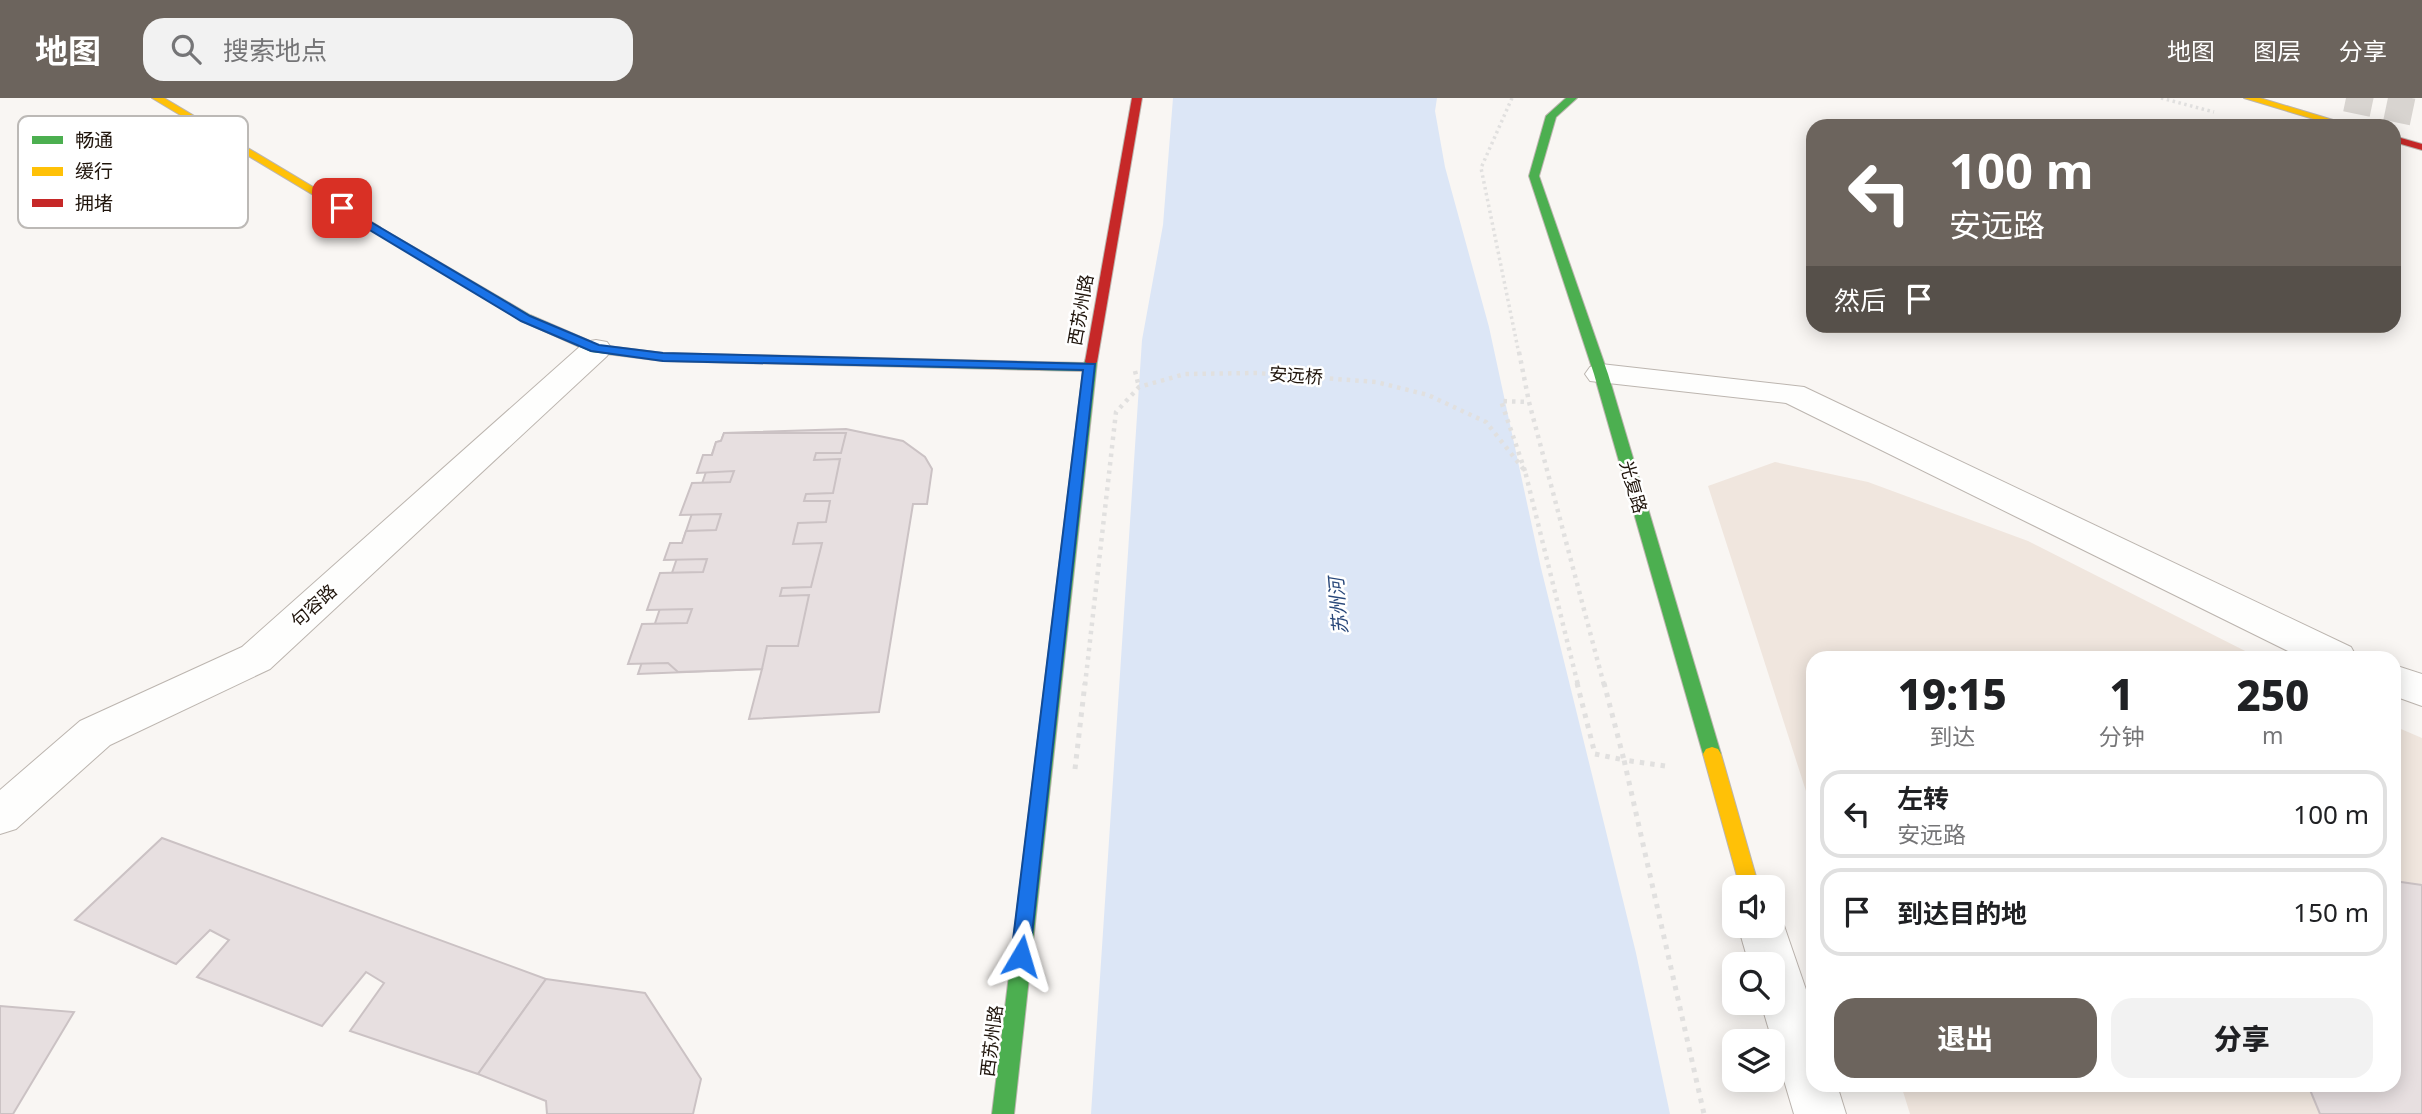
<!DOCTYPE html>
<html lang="zh">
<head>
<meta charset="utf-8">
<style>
	:root { --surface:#fff; --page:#f2f2f2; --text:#202124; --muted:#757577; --line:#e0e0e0; --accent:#6c645d }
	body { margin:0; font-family:"Noto Sans","Noto Sans SC",sans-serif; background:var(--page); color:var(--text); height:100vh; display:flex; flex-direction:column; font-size:26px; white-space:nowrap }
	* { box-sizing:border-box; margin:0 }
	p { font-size:23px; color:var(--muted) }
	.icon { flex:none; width:38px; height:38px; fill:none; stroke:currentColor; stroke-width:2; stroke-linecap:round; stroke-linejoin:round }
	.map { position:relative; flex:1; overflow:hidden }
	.panel { position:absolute; left:1806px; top:553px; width:595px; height:441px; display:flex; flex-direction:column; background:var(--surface); border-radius:21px; box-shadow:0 4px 18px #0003 }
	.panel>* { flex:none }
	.guide { position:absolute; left:1806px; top:21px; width:595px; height:214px; border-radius:21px; box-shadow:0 4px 18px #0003; background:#6c645d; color:#fff; overflow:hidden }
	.buttons { position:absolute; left:1722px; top:777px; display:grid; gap:14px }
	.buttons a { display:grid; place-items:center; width:63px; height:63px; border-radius:14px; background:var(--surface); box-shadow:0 4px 18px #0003; font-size:35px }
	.pin { position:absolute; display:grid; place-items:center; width:60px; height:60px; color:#fff; margin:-30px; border-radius:14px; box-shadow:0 4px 10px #0006 }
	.me { position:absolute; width:77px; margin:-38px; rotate:7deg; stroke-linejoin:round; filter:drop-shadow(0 0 5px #0008) }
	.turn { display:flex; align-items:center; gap:24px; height:147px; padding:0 28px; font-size:32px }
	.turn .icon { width:91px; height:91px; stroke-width:2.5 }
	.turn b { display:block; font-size:49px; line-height:60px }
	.then { display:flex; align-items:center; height:66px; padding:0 28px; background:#0003; gap:14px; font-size:26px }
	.eta { display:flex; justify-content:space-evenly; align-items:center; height:119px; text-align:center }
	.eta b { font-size:42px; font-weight:800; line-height:49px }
	.primary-button { display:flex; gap:14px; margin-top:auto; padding:14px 28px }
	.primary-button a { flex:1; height:80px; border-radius:21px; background:var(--accent); color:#fff; font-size:28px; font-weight:800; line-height:80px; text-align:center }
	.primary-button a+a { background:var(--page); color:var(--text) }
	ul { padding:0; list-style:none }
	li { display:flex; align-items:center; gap:21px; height:88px; margin:0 14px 10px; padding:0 14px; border:4px solid var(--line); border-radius:21px }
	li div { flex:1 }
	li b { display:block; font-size:26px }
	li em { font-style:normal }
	header { display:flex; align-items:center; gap:42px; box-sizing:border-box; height:98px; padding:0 35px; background:var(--accent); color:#fff }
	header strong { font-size:33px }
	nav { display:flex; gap:38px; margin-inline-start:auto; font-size:24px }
	.search { width:490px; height:63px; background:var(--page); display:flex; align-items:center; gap:18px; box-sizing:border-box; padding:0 24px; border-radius:21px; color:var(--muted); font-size:26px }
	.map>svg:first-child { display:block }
</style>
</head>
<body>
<header>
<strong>地图</strong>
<div class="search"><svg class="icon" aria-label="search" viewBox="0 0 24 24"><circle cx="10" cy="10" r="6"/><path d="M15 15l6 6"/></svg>搜索地点</div>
<nav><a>地图</a><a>图层</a><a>分享</a></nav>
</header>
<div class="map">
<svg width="2422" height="1016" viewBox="0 0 2422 1016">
	<rect width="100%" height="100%" fill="#f9f6f3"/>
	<g fill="#f0e6de">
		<path d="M1775,364L1868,384L2028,443L2259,560H1813V715L1708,388Z"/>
		<path d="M2394,628L2422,640V1016H1910L1901,987H2394Z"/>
	</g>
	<path fill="#dce6f6" d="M1173,0H1437L1435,13L1445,69L1489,229L1541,470L1636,855L1670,1016H1091L1142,242L1163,127Z"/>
	<g fill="#e7dfe0" stroke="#cbc2c4" stroke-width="2">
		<path d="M846,331L903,343L925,359L932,371L927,406H913L879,614L749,621L762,571L638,576L716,344L721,343L724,335Z"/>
		<path d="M724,335H846L841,355H816L814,362L840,361L833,395L806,396L804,403H830L826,424L798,425L793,446L822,445L811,489L782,490L780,498L809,497L798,548H767L762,571L678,574L668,565L628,566L642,526L687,525L692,511L647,512L660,475L703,474L707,461L664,462L670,445H682L686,433L716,432L721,416L680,417L692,385L730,384L734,373L697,375L703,357H712L716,344L721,343Z"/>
		<path d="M162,740L546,881L478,976L350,933L384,885L366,874L322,928L197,879L229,842L210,832L176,866L75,822Z"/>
		<path d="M2394,783L2422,787V1016H2320L2308,987H2394Z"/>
		<path d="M546,881L645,895L701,981L693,1016H547L546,1003L478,976Z"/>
		<path d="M0,908L74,914L13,1016H0Z"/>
	</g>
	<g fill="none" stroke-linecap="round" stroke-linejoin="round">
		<path stroke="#d8d4d0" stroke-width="27" stroke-dasharray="27 14" stroke-linecap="butt" d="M2346,0L2422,16"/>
		<defs>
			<g id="street">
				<path d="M596,242L607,244L612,251L607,258L270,571L110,647L16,731L0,736V692L80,623L242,549L585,244Z"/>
				<path d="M1601,266L1804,289L2351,549L2357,560H2302L1786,305L1590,283L1585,276L1590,269Z"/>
				<path d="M2394,567L2422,576V608L2394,598Z"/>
				<path d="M1773,811L1779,813L1813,912V987H1837L1846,1016H1794L1761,905H1773V866H1749L1738,828H1773Z"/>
			</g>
			<g id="fast">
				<path d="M1566,0H1577L1556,19L1539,78L1608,276L1721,656L1718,661L1712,663L1706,661L1703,656L1594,276L1529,78L1546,18Z"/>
				<path d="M374,126L530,217L599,247L663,255L1084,265L1086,261H1096L1097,264L1014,1016H992L1083,273L663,263L591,254L522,223L370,131L368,129Z"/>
			</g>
			<g id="slow">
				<path d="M152,0H164L380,129L370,131Z"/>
				<path d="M2244,0H2260L2353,28H2337Z"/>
				<path d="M1712,649L1718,651L1721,656L1759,789H1740L1703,656L1706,651Z"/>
			</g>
			<g id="jam">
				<path d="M1132,0H1142L1097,264L1091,268L1085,264Z"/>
				<path d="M2394,38L2422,46V52L2394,44Z"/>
			</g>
		</defs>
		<use href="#street" stroke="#bcb5af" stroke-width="2"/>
		<use href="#fast" stroke="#bcb5af" stroke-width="2"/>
		<use href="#slow" stroke="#bcb5af" stroke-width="2"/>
		<use href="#jam" stroke="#bcb5af" stroke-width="2"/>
		<g stroke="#e1e0df" stroke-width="3.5" stroke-dasharray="2.5 3.5" stroke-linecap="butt">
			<path d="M1512,0L1481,70L1519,256"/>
			<path d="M2161,0L2214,14"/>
		</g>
		<g stroke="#e1e0df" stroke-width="4.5" stroke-dasharray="3.5 5" stroke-linecap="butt">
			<path d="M1519,254L1529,304L1604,587"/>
			<path d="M1135,273L1139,289"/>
			<path d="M1525,373L1501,303L1529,304"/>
		</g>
		<g stroke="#e1e0df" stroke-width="5" stroke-dasharray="4.5 6" stroke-linecap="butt">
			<path d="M1595,656L1624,662L1604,585"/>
			<path d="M1665,668L1624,662L1704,1016"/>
		</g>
		<use href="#street" fill="#fefefd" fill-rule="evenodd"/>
		<use href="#fast" fill="#4caf50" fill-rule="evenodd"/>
		<use href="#slow" fill="#ffc107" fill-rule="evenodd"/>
		<use href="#jam" fill="#c62828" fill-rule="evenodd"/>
		<path stroke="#e1e0df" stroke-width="4.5" stroke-dasharray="3.5 5" stroke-linecap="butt" d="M1085,587L1116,314L1139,289L1185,276L1257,275L1376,284L1428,297L1486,324L1525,373L1578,587"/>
		<g stroke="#e1e0df" stroke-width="5" stroke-dasharray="4.5 6" stroke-linecap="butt">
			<path d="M1577,585L1595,656"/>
			<path d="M1075,671L1085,585"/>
		</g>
	</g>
	<path fill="#1a73e8" stroke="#114b97" stroke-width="2" d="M342,107L530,218L599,247L663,255L1095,266L1029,864L1021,867L1014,864L1011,858L1083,272L663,263L591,253L521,223L338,113V108Z"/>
	<g text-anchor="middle" stroke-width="5" stroke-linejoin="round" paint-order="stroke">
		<g font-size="18" fill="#20150c" stroke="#fff">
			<text transform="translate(1081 212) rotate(-80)" y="6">西苏州路</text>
			<text transform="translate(1296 278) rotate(4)" y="6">安远桥</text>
			<text transform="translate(1633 389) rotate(74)" y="6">光复路</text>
			<text transform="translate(314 508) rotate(-42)" y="6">句容路</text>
			<text transform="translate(992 943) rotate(-83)" y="6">西苏州路</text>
		</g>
		<g font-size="19" font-style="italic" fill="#284779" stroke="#fff">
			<text transform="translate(1338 508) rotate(-95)" y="7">苏州河</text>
		</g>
	</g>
	<rect x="18" y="18" width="230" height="112" rx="10" fill="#fff" stroke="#bcb9b6" stroke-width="2"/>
	<rect x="32" y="38" width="31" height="8" fill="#4caf50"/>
	<rect x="32" y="69" width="31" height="9" fill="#ffc107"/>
	<rect x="32" y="101" width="31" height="8" fill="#c62828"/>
	<g font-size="19" fill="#20150c">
		<text x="75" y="49">畅通</text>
		<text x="75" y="80">缓行</text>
		<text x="75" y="112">拥堵</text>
	</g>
</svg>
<div class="buttons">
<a><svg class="icon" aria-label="sound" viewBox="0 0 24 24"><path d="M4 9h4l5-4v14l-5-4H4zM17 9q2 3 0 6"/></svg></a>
<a><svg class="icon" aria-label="search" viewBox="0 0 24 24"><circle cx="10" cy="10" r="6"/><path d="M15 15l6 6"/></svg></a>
<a><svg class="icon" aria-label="layers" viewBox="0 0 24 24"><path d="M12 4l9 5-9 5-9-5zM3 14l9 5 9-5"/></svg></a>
</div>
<div class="pin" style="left:342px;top:110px;background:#d93025"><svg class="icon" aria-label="arrive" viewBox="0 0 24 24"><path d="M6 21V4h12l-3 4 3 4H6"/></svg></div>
<svg class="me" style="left:1021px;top:858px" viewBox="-20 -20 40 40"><path d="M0-17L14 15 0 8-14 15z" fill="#1a73e8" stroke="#fff" stroke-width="4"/></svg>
<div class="guide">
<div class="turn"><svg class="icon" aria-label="left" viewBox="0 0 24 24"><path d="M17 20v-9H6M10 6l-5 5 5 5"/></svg><div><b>100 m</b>安远路</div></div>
<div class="then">然后<svg class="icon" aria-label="arrive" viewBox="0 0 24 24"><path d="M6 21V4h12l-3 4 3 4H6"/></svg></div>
</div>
<section class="panel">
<div class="eta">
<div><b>19:15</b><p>到达</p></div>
<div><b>1</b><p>分钟</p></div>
<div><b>250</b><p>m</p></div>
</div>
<ul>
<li><svg class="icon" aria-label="left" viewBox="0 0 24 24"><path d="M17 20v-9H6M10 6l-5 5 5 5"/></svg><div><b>左转</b><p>安远路</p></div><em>100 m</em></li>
<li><svg class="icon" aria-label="arrive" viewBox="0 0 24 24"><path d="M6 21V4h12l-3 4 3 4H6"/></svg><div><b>到达目的地</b></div><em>150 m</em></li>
</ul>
<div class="primary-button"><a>退出</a><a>分享</a></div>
</section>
</div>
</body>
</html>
